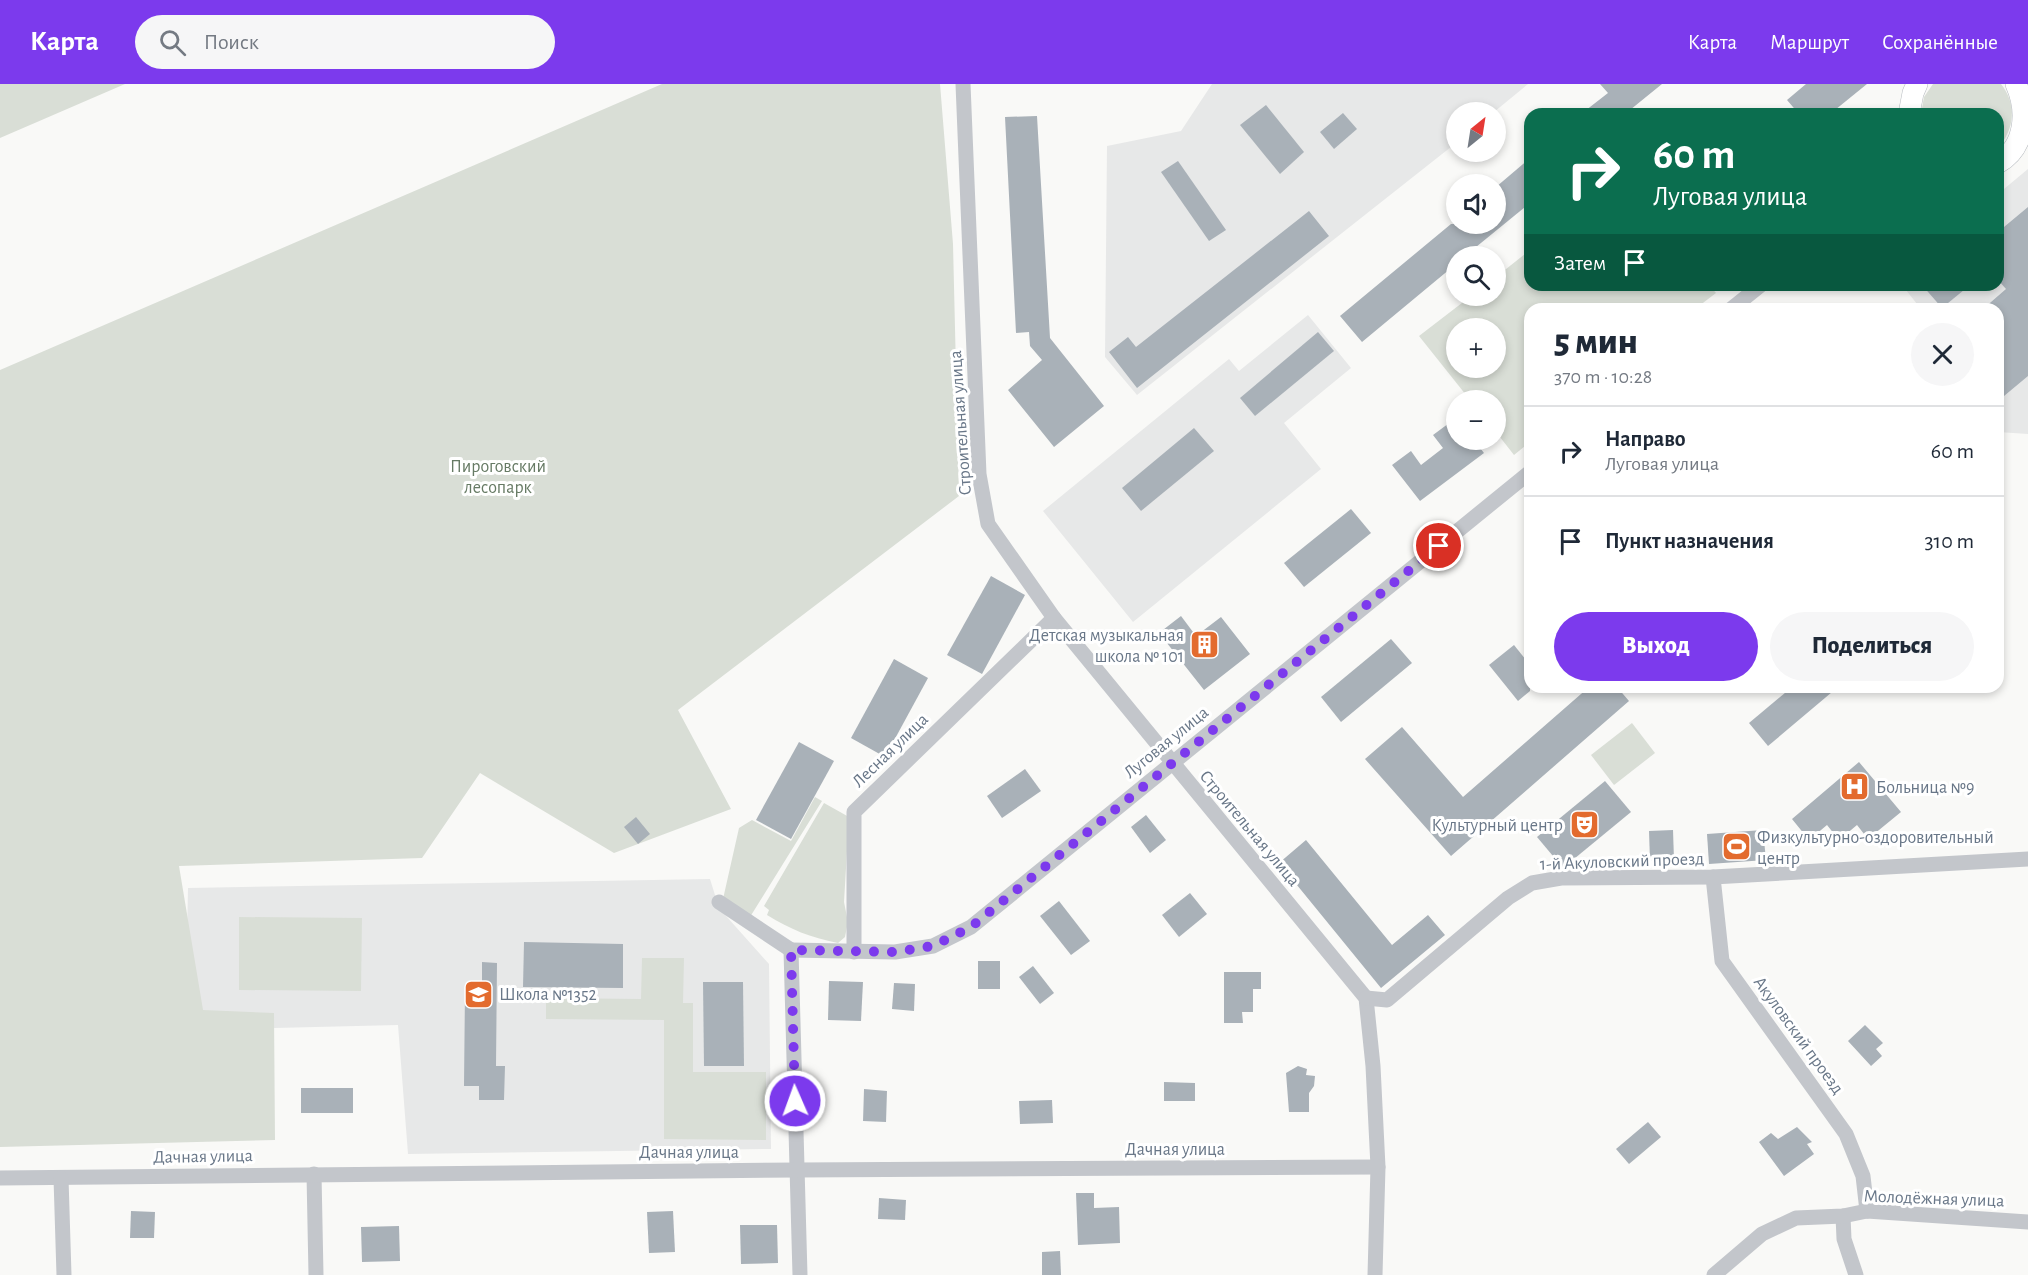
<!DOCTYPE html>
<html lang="ru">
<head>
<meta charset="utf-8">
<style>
	:root { --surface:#fff; --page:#f6f6f7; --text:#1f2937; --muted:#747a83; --line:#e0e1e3; --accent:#7c3aed }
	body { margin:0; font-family:"Alegreya Sans",sans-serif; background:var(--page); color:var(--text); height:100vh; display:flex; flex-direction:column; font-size:22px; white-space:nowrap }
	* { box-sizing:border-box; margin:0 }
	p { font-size:20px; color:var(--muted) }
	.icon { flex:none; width:33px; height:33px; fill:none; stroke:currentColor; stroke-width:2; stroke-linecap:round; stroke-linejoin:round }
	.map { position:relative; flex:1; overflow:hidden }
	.side { position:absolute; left:1524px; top:219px; width:480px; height:390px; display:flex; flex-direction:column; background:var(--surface); border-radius:18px; box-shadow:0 3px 9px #0003 }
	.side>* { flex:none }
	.guide { position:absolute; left:1524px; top:24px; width:480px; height:183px; border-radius:18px; box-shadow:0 3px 9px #0003; background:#0b6e4f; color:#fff; overflow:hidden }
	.needle { width:39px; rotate:30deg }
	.buttons { position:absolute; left:1446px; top:18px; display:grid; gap:12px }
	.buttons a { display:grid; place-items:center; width:60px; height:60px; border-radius:50%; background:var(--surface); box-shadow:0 3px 9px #0003; font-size:30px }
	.pin { position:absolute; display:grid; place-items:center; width:51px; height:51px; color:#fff; margin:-26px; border:3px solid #fff; border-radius:50%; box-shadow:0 2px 6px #0007 }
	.me { position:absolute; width:66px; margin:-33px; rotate:358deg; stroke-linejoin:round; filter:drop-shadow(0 0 4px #0008) }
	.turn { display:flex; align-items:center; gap:21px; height:126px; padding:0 30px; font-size:27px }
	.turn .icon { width:78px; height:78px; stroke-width:2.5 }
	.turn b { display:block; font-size:42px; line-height:51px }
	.then { display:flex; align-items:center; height:57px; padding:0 30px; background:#0003; gap:12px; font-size:22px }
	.round { display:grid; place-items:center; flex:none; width:63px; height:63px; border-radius:32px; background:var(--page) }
	.overview { display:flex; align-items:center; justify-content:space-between; height:102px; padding:0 30px }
	h1 { font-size:36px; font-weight:800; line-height:45px }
	.button { display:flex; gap:12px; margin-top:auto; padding:12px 30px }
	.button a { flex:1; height:69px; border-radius:36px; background:var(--accent); color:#fff; font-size:24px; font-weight:800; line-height:69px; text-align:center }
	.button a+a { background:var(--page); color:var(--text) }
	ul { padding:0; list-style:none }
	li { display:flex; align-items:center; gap:18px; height:90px; padding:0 30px; border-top:2px solid var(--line) }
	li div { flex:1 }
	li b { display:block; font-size:22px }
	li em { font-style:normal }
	header { display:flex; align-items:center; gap:36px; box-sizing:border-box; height:84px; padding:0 30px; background:var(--accent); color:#fff }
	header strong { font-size:28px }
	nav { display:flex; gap:33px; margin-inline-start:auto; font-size:21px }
	.search { width:420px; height:54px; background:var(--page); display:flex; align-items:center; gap:15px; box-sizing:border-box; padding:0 21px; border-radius:33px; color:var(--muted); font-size:22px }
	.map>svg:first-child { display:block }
</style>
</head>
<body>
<header>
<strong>Карта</strong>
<div class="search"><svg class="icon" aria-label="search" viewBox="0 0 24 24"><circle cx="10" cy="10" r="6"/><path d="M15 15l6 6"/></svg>Поиск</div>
<nav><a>Карта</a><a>Маршрут</a><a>Сохранённые</a></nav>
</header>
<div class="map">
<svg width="2028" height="1191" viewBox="0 0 2028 1191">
	<rect width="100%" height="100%" fill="#f9f9f7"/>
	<g fill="#e7e8e8">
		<path d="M1212,0H1528L1494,28H1456V59L1137,311L1105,273L1107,62L1181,47Z"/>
		<path d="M2028,85V350L1998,348V225H1921L1902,201H1998V110Z"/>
		<path d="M1308,231L1351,284L1284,339L1321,385L1133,538L1043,427L1229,275L1239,287Z"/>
		<path d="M710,795L719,824L769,880L771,1065L408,1070L398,941L185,946L188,804Z"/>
	</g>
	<g fill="#d9ded6" fill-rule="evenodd">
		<path d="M0,0H125L0,54Z"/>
		<path d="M662,0H940L953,160L959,412L678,626L731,725L614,769L480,689L422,774L179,782L203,926L274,929L275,1056L0,1063V286Z"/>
		<path d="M1933,0H2001C2017,20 2015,45 1998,64V30H1921L1924,13Z"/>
		<path d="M1530,166V201H1709L1716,209L1695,225H1530V358L1514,371L1496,348V316H1470L1419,252L1471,212H1496V193ZM1496,244V284H1456V244Z"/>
		<path d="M1632,639L1655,669L1614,701L1591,671Z"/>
		<path d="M815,713L822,717L750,833L723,815L739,744L752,736L791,757Z"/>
		<path d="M824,719L849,733L844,818L848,838L845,853L838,859C810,853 791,846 767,831L769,826L764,822Z"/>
		<path d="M239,833L362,834L361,907L239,906Z"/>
		<path d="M642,874H684L683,919H693V988H766V1056L664,1055V936L546,935V914L641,915Z"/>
	</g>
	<g fill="#a9b1b8">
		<path d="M1600,0H1662L1625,30H1581L1608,9Z"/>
		<path d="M1806,0H1867L1830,30H1799L1787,16Z"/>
		<path d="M1266,21L1304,68L1280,90L1240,41Z"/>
		<path d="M1343,29L1357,45L1334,65L1320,48Z"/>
		<path d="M1037,32L1050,254L1104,322L1054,363L1008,306L1042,276L1030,262L1029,248L1016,249L1005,33Z"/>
		<path d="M1530,74V119L1465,172H1456V180L1362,258L1340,232L1451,140H1496V103Z"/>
		<path d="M1178,77L1226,146L1209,157L1161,88Z"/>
		<path d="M2028,123V292L1998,317V225H1983L2006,205L1998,196V148Z"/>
		<path d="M1309,127L1329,152L1137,304L1109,268L1128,253L1136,263Z"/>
		<path d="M1922,201H1970L1942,224Z"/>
		<path d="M1318,248L1334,267L1255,332L1240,314Z"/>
		<path d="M1456,334V356H1474L1484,369L1420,417L1392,381L1411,367L1421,381L1443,364L1433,351Z"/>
		<path d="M1194,344L1214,367L1141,427L1122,404Z"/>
		<path d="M1351,425L1371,449L1304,503L1284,479Z"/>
		<path d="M991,492L1025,511L982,590L947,571Z"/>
		<path d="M1181,532L1196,552L1221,533L1250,570L1204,606L1159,549Z"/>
		<path d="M1391,555L1412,579L1341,638L1321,613Z"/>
		<path d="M1514,561L1530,581V607L1518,617L1489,581Z"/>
		<path d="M894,575L928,594L885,673L851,654Z"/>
		<path d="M1589,603H1617L1629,617L1451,772L1365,675L1402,643L1463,713Z"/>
		<path d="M1792,603H1838L1768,662L1749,639Z"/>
		<path d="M799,658L834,677L791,755L756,736Z"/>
		<path d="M1859,678L1901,728L1868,755L1857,741L1839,756L1827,741L1809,756L1792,735Z"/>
		<path d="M1025,685L1041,707L1002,734L987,712Z"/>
		<path d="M1605,697L1631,728L1563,784L1537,753Z"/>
		<path d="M1146,731L1166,756L1150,769L1131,743Z"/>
		<path d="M636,733L650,750L638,760L624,743Z"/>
		<path d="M1673,746L1674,776L1650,777L1649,747Z"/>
		<path d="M1763,746L1766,776L1709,780L1707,750Z"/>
		<path d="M1306,756L1392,861L1428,831L1445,851L1381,904L1279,779Z"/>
		<path d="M1190,809L1207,830L1179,853L1162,831Z"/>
		<path d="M1059,817L1090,857L1071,871L1040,832Z"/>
		<path d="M524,858L623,860V904L523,903Z"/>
		<rect x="978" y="877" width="22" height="28"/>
		<path d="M482,878L497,879L496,982H505L504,1016H479V1002H464L465,906H482Z"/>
		<path d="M1033,882L1054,909L1040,920L1019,893Z"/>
		<path d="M1224,888H1261V905H1253V928H1242L1243,939H1224Z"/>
		<path d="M829,897L863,898L861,937L828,936Z"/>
		<path d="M703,898H743L744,982H704Z"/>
		<path d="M894,899L915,900L914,927L892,925Z"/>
		<path d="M1865,941L1883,959L1876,965L1882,972L1871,982L1848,957Z"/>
		<path d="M1298,982L1307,985L1306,991L1315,992L1314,1002L1309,1009V1028H1289L1286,989Z"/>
		<path d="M1164,998L1195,999V1017H1164Z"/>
		<rect x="301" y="1004" width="52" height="25"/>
		<path d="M864,1005L887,1007L886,1038L863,1037Z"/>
		<path d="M1052,1016L1053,1039L1020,1040L1019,1017Z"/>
		<path d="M1648,1038L1661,1053L1629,1080L1616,1065Z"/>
		<path d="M1797,1043L1812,1058L1807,1060L1814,1070L1784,1092L1759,1058L1771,1049L1778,1055Z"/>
		<path d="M1076,1109H1094V1124L1119,1123L1120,1159L1078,1161Z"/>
		<path d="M879,1114L906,1116L905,1136L878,1135Z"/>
		<path d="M131,1127L155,1128L154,1154H130Z"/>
		<path d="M673,1127L675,1168L649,1169L647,1128Z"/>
		<path d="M740,1141H777L778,1179L741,1180Z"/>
		<path d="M399,1142L400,1177L362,1178L361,1143Z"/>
		<path d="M1060,1167L1061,1191H1042V1168Z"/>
	</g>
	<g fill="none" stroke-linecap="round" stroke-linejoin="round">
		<defs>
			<g id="secondary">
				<path d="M1909,30L1913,9L1917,0"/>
				<path d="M1998,79C2026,63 2028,27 2016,0"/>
			</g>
		</defs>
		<use href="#secondary" stroke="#b5babf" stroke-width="22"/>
		<g stroke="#c3c6cb" stroke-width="15">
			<path d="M963,0L979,390L988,440L1054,534L1366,914L1373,982L1378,1083L1375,1191"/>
			<path d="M1731,225L1761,201"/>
			<path d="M1713,793L1722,877L1846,1050L1863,1092L1867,1127"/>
			<path d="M719,818L791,866"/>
			<path d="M791,866L895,868L933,862L971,843L1530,388"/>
			<path d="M791,866L800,1191"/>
			<path d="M854,868V728L1054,534"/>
			<path d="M1366,914L1387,916L1508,814L1532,799L1561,794L1713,793L2028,775"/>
			<path d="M314,1090L316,1191"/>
			<path d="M0,1094L798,1086L1378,1083"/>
			<path d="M61,1094L64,1191"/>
			<path d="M1843,1132L1844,1155L1856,1191"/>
			<path d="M1714,1191L1762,1150L1796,1134L1843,1132L1867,1127L2028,1138"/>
		</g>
		<use href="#secondary" stroke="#fff" stroke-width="21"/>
	</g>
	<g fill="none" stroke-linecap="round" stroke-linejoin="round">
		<path stroke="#7c3aed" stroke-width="10" stroke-dasharray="0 18" d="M795,1017L791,866L895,868L933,862L971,843L1439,462"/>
	</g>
	<defs>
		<symbol id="building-square" viewBox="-11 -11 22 22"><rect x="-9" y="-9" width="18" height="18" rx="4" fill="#e36b2e" stroke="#fff"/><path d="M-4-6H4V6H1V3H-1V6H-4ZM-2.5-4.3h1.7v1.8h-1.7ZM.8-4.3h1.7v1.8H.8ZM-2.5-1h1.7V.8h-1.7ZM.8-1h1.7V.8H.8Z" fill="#fff"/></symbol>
		<symbol id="hospital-square" viewBox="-11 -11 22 22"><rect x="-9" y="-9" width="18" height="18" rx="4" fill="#e36b2e" stroke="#fff"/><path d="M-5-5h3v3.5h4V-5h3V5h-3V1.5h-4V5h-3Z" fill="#fff"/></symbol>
		<symbol id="theatre-square" viewBox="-11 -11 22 22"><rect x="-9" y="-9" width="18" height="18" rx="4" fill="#e36b2e" stroke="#fff"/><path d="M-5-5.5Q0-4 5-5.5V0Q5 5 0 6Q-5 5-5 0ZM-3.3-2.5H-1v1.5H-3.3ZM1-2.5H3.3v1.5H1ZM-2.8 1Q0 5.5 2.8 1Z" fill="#fff"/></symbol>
		<symbol id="stadium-square" viewBox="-11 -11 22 22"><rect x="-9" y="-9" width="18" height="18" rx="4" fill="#e36b2e" stroke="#fff"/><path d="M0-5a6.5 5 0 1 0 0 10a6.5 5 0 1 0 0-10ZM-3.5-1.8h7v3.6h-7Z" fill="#fff"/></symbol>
		<symbol id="school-square" viewBox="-11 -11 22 22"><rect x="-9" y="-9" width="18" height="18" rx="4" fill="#e36b2e" stroke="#fff"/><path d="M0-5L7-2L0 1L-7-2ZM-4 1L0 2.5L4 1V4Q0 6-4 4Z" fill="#fff"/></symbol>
	</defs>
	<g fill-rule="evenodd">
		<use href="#building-square" x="1188" y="544" width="33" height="33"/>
		<use href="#hospital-square" x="1838" y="686" width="33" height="33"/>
		<use href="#theatre-square" x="1568" y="724" width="33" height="33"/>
		<use href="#stadium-square" x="1720" y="746" width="33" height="33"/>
		<use href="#school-square" x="462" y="894" width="33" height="33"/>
	</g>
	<g text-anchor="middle" stroke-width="6" stroke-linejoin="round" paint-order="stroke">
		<g font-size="18" fill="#697788" stroke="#fff">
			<text transform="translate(960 339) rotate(-94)" y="6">Строительная улица</text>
			<text transform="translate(1166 658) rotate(-39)" y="6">Луговая улица</text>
			<text transform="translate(890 666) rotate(-44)" y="6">Лесная улица</text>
			<text transform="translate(1250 744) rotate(50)" y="6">Строительная улица</text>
			<text transform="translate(1622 777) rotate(-2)" y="6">1-й Акуловский проезд</text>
			<text transform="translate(1799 951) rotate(54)" y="6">Акуловский проезд</text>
			<text x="1175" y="1071">Дачная улица</text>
			<text x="689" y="1074">Дачная улица</text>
			<text transform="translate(203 1072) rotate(-1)" y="6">Дачная улица</text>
			<text transform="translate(1934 1114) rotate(2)" y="6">Молодёжная улица</text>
		</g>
		<g font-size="18" fill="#667a64" stroke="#fff">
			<text x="498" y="388">Пироговский<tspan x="498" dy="21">лесопарк</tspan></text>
		</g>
		<g font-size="18" fill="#697788" stroke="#fff" text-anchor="start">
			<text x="1184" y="557" text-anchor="end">Детская музыкальная<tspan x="1184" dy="21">школа № 101</tspan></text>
			<text x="1876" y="709">Больница №9</text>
			<text x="1563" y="747" text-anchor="end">Культурный центр</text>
			<text x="1757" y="759">Физкультурно-оздоровительный<tspan x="1757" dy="21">центр</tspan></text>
			<text x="499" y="916">Школа №1352</text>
		</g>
	</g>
</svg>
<div class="buttons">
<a><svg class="needle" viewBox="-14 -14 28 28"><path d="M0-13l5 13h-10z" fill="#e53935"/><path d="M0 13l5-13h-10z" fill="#747a83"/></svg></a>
<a><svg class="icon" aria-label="sound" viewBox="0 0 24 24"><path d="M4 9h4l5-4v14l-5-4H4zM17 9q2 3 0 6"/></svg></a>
<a><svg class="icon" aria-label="search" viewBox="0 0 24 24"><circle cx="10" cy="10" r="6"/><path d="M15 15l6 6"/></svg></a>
<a>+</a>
<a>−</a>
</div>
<div class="pin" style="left:1439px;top:462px;background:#d93025"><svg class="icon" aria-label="arrive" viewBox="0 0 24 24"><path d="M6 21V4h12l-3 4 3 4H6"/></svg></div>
<svg class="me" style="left:795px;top:1017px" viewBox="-20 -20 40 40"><circle r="17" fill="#7c3aed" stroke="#fff" stroke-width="3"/><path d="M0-11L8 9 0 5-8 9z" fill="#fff"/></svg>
<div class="guide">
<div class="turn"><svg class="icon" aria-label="right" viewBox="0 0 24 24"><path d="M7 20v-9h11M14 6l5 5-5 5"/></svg><div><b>60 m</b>Луговая улица</div></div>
<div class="then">Затем<svg class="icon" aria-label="arrive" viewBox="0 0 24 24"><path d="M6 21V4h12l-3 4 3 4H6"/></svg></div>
</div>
<section class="side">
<div class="overview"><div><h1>5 мин</h1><p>370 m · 10:28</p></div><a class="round"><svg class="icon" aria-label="close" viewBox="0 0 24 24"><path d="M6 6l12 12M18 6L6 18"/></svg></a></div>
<ul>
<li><svg class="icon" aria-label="right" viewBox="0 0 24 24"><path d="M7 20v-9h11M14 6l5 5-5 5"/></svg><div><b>Направо</b><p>Луговая улица</p></div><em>60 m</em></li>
<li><svg class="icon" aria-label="arrive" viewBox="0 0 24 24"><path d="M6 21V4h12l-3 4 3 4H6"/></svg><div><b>Пункт назначения</b></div><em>310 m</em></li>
</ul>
<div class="button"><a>Выход</a><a>Поделиться</a></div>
</section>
</div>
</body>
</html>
